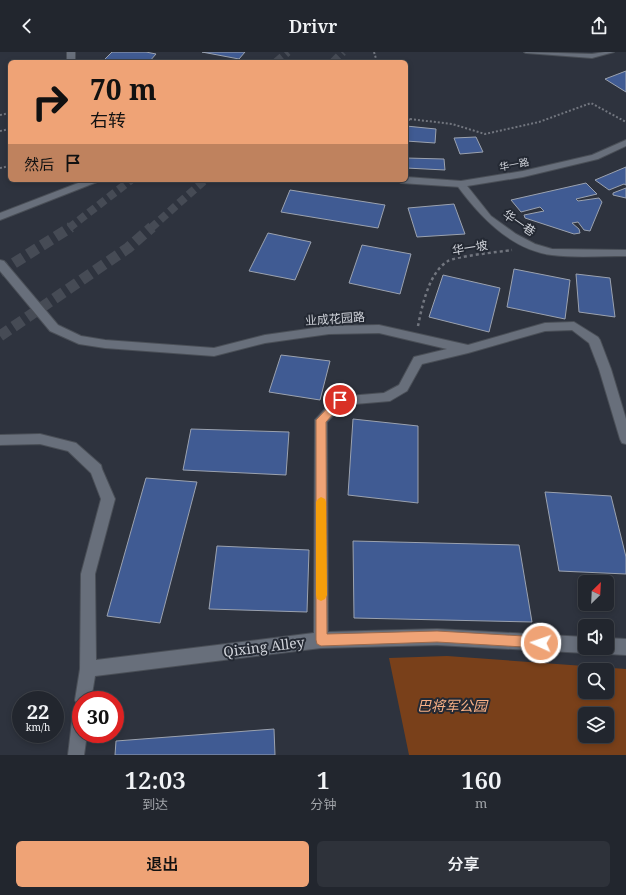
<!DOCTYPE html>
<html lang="zh">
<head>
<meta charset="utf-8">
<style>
	:root { --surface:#22262e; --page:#2e323a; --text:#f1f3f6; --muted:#a2a5aa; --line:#3f434a; --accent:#efa376 }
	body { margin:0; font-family:"Noto Serif","Noto Sans SC",serif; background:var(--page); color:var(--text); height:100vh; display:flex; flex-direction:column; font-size:15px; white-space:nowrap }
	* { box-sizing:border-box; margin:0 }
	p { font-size:13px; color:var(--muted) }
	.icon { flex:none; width:22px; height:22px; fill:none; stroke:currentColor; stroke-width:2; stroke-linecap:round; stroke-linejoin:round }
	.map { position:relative; height:703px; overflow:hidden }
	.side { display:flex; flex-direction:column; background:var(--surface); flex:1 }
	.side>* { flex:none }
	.banner { position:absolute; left:8px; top:8px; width:400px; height:122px; border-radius:6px; box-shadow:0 2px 6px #0003,0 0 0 1px var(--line); background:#efa376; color:#111; overflow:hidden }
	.needle { width:26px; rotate:24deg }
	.fabs { position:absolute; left:578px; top:523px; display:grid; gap:8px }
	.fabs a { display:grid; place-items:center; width:36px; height:36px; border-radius:6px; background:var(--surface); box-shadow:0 2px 6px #0003,0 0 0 1px var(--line); font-size:20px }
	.speed { position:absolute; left:12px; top:639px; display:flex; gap:8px; font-size:20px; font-weight:700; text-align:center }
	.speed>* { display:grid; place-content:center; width:52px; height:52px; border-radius:50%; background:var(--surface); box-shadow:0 2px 6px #0003,0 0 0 1px var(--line); line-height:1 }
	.speed small { font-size:10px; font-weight:400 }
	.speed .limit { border:6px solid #d22; background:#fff; color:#111 }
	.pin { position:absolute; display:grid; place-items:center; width:34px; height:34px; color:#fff; margin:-17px; border:2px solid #fff; border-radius:50%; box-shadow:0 1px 4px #0007 }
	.me { position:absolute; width:44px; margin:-22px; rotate:273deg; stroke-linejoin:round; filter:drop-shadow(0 0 3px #0008) }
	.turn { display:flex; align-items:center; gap:14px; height:84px; padding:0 16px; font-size:18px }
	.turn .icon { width:52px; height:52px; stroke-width:2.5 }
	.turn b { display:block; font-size:28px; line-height:34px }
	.then { display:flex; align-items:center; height:38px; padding:0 16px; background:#0003; gap:8px; font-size:15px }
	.eta { display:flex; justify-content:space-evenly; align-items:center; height:68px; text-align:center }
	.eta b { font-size:24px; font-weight:600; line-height:28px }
	.primary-button { display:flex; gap:8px; margin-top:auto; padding:8px 16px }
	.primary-button a { flex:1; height:46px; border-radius:6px; background:var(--accent); color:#111; font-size:16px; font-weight:600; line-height:46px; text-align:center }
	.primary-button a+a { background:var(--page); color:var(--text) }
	header { display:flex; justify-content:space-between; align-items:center; height:52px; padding:0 16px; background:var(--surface); font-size:18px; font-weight:600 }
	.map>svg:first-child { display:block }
</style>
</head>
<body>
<header><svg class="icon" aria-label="back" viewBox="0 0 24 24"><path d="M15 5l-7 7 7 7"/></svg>Drivr<svg class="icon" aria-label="share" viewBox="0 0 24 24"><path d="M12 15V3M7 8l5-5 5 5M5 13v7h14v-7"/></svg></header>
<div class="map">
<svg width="626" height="703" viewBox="0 0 626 703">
	<rect width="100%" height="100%" fill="#2e333e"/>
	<path fill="#79401a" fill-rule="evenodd" d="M447,604L626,617V703H409L389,606ZM585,618H607V640H585ZM585,662H607V684H585Z"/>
	<g fill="#405b93" stroke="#9ba2af">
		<path d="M112,0H146L156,2L149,10H102Z"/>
		<path d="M202,0H245L239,7Z"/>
		<path d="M626,19V40L605,27Z"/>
		<path d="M406,74L436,77L435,91L406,89Z"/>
		<path d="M476,85L483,100L460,102L454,86Z"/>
		<path d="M406,106L444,107L445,118L406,116Z"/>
		<path d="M626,115V133L624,132L609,138L595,128Z"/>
		<path d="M586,131L597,142L576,147L578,149L599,146L602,150L590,179L584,178L578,170L572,171L579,177L580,181L574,182L525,166L524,163L544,159L540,155L521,160L511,148Z"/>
		<path d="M626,136V146L613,143V141Z"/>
		<path d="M290,138L385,153L378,176L281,160Z"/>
		<path d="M454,152L465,182L417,185L408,156Z"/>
		<path d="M268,181L311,190L295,228L249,219Z"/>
		<path d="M362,193L411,202L400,242L349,231Z"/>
		<path d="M514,217L570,228L565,267L507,255Z"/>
		<path d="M576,222L610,226L615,265L579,260Z"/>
		<path d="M443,223L500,236L489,280L429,265Z"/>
		<path d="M281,303L330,309L320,348L269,340Z"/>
		<path d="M353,367L418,374V451L348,443Z"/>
		<path d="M191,377L289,380L286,423L183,418Z"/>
		<path d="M146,426L197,430L160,571L107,564Z"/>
		<path d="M545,440L611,444L626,505V522L559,519Z"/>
		<path d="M353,489L519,493L532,570L354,566Z"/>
		<path d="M217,494L309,498L307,560L209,557Z"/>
		<path d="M274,677L275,703H115L116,689Z"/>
	</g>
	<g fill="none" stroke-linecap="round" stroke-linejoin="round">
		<g stroke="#464b55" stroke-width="8" stroke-dasharray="8 4.5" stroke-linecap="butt">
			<path d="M276,10L288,0"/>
			<path d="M333,10L343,0"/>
			<path d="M69,176L131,128"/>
			<path d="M151,176L205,128"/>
		</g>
		<g stroke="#464b55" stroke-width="11" stroke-dasharray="11 5.5" stroke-linecap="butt">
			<path d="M0,220L71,175"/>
			<path d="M0,284L128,196L152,175"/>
		</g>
		<defs>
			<path id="service" d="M524,0L592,2L605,0H614L592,6L526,1Z"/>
			<g id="minor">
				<path d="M86,128H99L97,130L0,168V161Z"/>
				<path d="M461,129L464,130L491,164L516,182L535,192L552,197L626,198V204C602,204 575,206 552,203C511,198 479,164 456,132Z"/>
				<path d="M0,208L4,209L58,273L81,284L105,288L214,296L265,283L329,274L379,273L468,293L545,271L574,270L598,285L600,288L611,317L626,367V392L622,391L620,387L599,317L589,291L572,278L545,279L468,301L422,312L407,339L390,349L343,353L327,370L328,580L437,577L585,585V596H591L590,598L585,601L437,593L321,596L95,624L91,648H81V682H87L84,703H68L73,661L75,655L78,654L75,648L80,617L81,522L101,447L91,421L68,399L40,392L0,393V383L40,382L76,391L101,413L102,417L115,447L95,522L96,608L314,581L315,368L336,345L384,341L399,333L414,305L447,297L379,281L329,282L265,291L214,304L105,296L79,292L50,279L0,219Z"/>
				<path d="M607,586L626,587V603L607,602L602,599L600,596H607Z"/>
			</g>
			<g id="tertiary">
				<rect x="67" y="0" width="8" height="10"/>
				<path d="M626,88V94L598,107L523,125L461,135L401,131L396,128H406V125L461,129L523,119L592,103Z"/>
			</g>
		</defs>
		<use href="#service" stroke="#4a4f57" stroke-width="2"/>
		<use href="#minor" stroke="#4a4f57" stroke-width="2"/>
		<use href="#tertiary" stroke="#4a4f57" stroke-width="2"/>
		<g stroke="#72767f" stroke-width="2" stroke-dasharray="2 2" stroke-linecap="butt">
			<path d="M374,0L377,10"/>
			<path d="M0,63L10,61"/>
			<path d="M406,66L410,67L406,71"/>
			<path d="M410,67L452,72L485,82L539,70L591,51L626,70"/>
			<path d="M0,79L10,77"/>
			<path d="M0,116L10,114"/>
		</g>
		<path stroke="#72767f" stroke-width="2.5" stroke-dasharray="3 3" stroke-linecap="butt" d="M418,274C422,254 429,220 448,209C457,204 499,200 512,198"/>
		<use href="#service" fill="#686f7b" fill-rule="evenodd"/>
		<use href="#minor" fill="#686f7b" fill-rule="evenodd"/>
		<use href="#tertiary" fill="#686f7b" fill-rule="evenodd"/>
	</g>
	<path fill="#efa376" stroke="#9b6a4d" d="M340,345L343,346L345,348L343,351L326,370L327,582L437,579L541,585L545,587L546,591L545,595L541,596L437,590L321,594L317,592L316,588V368L337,346Z"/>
	<path fill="#f59e0b" d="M321,445L325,447L326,450L327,543L325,547L321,549L317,547L316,543V450L318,447Z"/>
	<g text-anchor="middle" stroke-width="4" stroke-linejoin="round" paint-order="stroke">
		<g font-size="10" fill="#d0d3da" stroke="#242933">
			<text transform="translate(514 112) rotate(-11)" y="4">华一路</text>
		</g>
		<g font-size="12" fill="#d0d3da" stroke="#242933">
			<text transform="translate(519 171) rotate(34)" y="4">华一巷</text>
			<text transform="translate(470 196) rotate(-10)" y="4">华一坡</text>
			<text transform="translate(335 267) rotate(-4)" y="4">业成花园路</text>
		</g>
		<g font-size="14" fill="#d0d3da" stroke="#242933">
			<text transform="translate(264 595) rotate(-7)" y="5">Qixing Alley</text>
		</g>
		<g font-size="14" font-style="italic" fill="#f7b086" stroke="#242933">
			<text x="452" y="659">巴将军公园</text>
		</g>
	</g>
</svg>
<div class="fabs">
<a><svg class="needle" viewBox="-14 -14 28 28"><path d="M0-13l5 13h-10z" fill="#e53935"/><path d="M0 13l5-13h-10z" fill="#a2a5aa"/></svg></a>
<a><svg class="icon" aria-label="sound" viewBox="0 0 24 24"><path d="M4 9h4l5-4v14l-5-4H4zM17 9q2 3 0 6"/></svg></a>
<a><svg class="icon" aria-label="search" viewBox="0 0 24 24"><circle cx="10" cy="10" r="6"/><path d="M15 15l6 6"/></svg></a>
<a><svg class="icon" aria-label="layers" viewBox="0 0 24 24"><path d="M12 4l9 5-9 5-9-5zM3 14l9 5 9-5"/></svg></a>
</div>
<div class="speed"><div>22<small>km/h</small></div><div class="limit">30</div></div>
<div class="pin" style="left:340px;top:348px;background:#d93025"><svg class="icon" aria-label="arrive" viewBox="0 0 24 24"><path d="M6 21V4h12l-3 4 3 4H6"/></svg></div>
<svg class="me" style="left:541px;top:591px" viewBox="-20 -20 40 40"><circle r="17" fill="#efa376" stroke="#fff" stroke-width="3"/><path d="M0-11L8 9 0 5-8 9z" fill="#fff"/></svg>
<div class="banner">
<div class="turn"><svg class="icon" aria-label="right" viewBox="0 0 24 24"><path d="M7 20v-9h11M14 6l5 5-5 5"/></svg><div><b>70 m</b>右转</div></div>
<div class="then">然后<svg class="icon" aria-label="arrive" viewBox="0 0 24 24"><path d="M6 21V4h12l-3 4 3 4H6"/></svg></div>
</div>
</div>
<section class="side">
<div class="eta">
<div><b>12:03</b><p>到达</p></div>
<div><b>1</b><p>分钟</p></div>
<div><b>160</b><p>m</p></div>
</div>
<div class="primary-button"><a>退出</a><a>分享</a></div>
</section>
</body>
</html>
